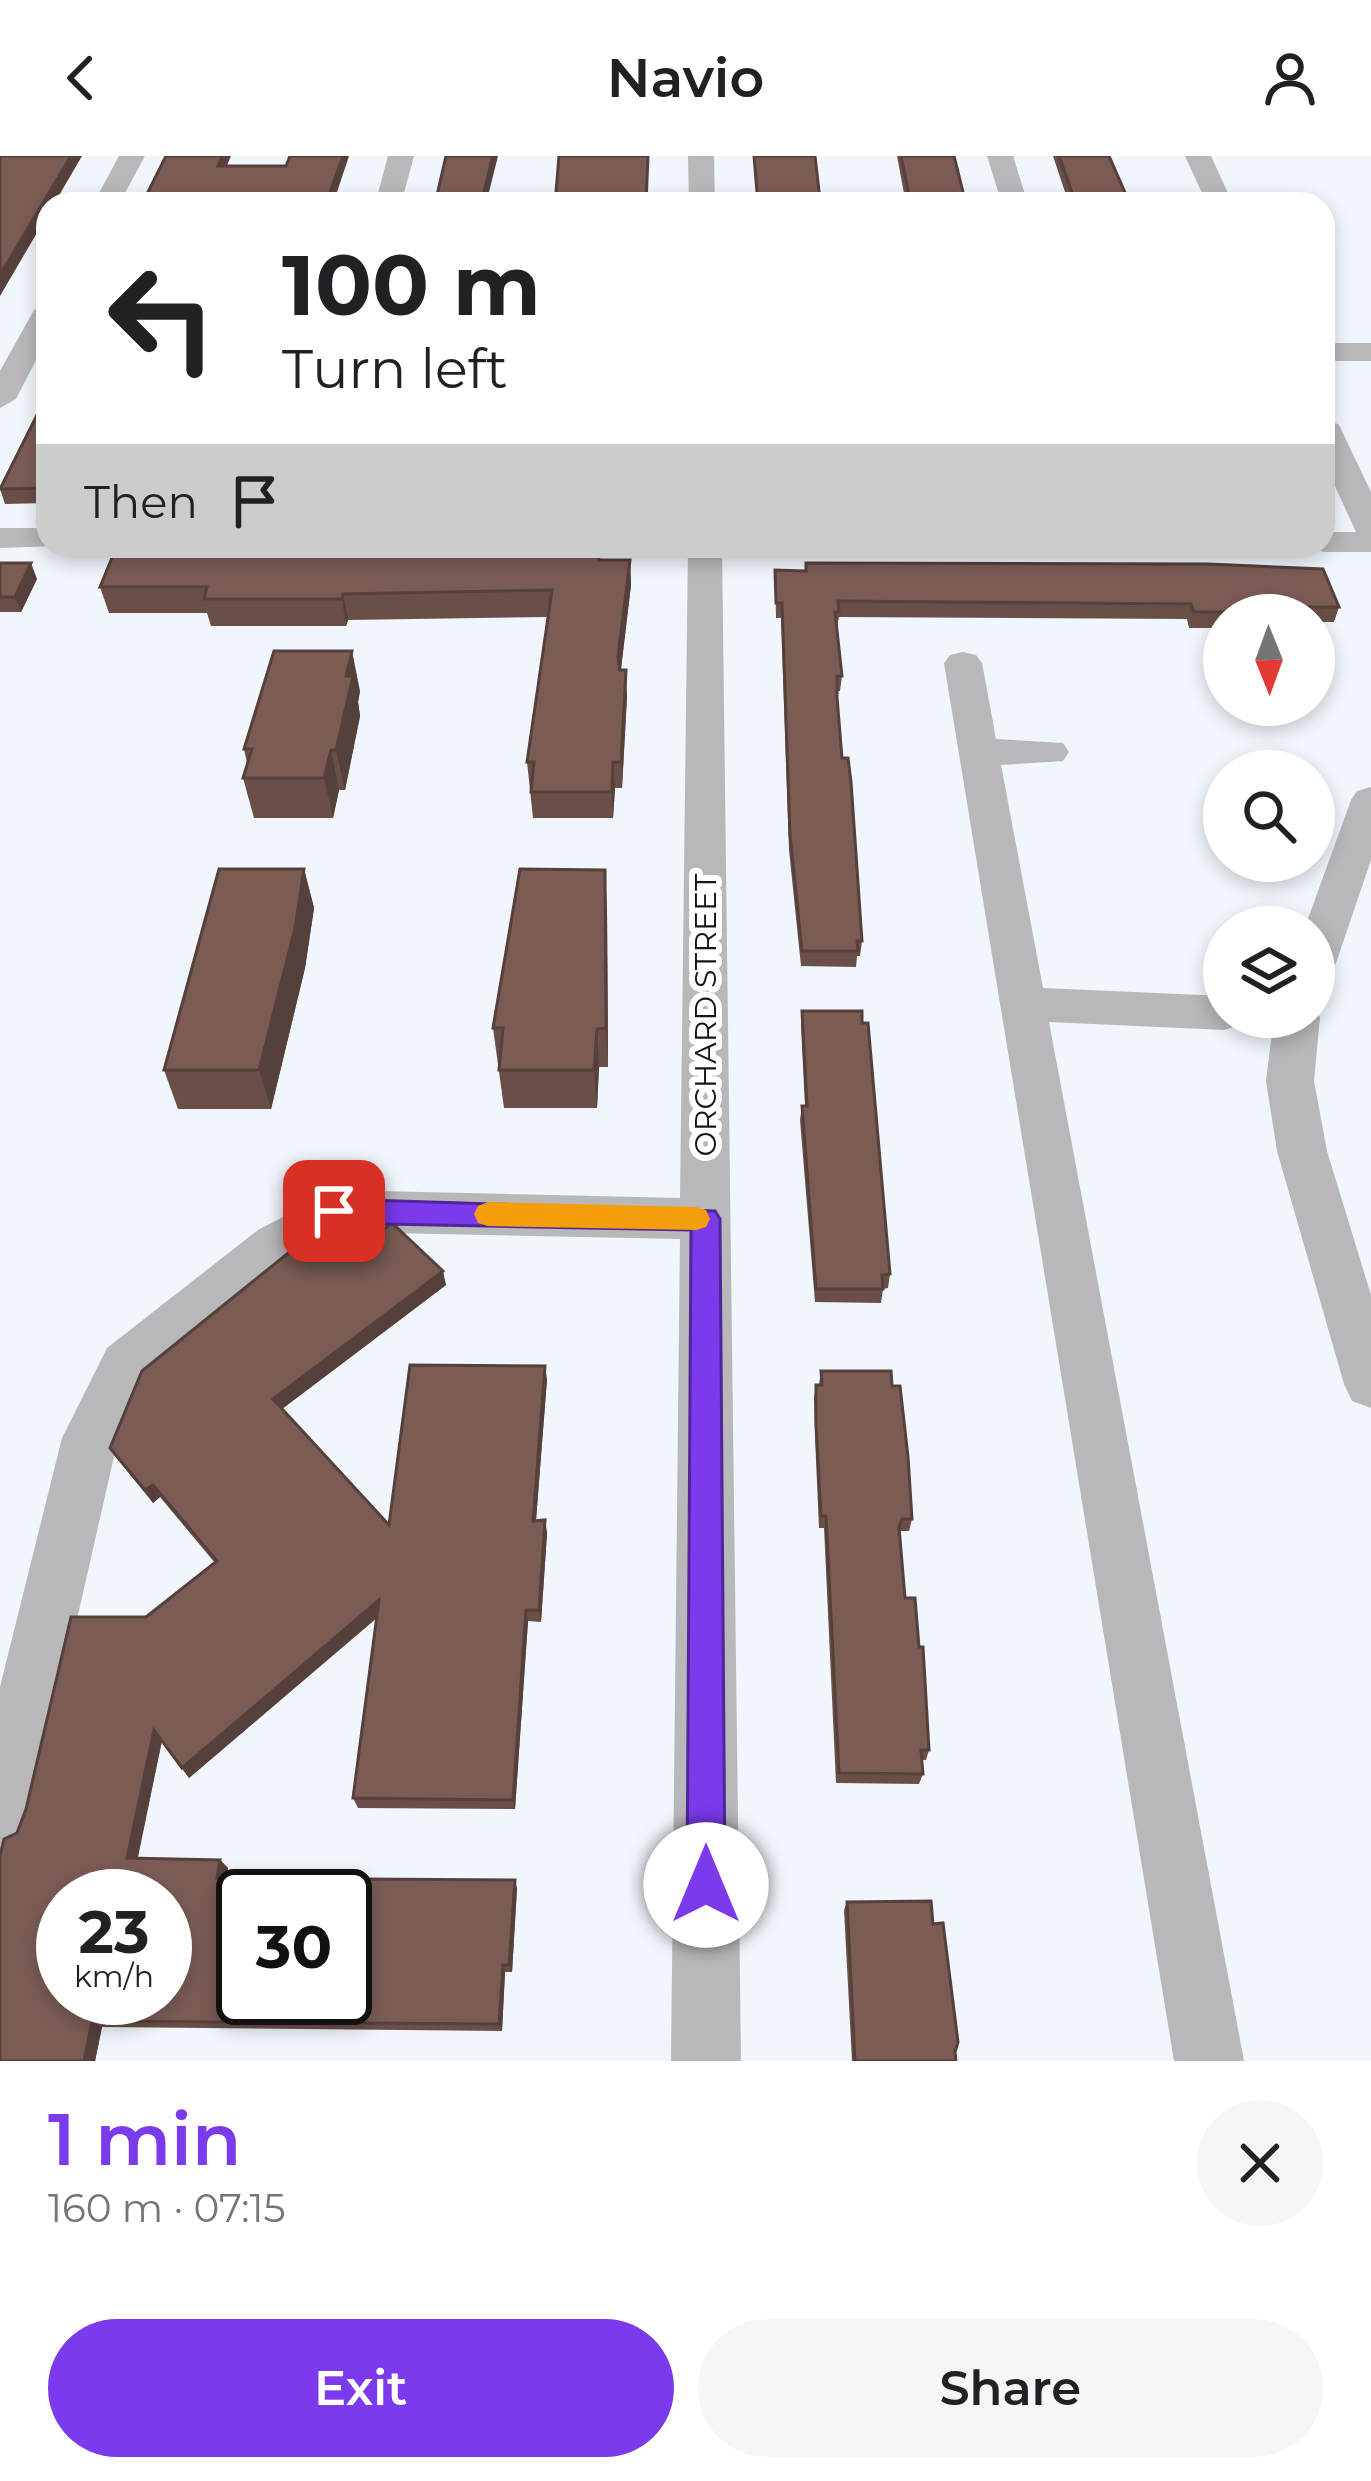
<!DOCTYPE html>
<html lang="en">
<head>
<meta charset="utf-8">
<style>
	:root { --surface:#fff; --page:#f6f6f6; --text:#202124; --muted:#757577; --accent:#7c3aed }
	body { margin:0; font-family:Montserrat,sans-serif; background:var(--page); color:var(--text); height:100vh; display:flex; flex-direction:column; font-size:45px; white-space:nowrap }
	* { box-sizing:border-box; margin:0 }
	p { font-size:39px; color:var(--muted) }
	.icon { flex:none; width:66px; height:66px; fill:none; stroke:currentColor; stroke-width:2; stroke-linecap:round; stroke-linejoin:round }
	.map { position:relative; height:1905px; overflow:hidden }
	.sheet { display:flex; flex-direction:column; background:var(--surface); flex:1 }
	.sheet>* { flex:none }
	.top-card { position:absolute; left:36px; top:36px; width:1299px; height:366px; border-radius:36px; box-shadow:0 6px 18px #0003; background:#fff; color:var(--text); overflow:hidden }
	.needle { width:78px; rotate:179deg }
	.fabs { position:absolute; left:1203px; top:438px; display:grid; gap:24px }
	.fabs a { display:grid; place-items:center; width:132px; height:132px; border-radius:50%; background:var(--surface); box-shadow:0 6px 18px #0003; font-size:60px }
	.speed { position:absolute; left:36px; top:1713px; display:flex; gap:24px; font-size:60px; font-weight:700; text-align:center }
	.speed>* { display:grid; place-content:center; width:156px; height:156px; border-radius:50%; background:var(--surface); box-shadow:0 6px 18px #0003; line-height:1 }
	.speed small { font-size:30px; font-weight:400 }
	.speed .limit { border:6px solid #111; border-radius:18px; background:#fff; color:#111 }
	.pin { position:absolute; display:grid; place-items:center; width:102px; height:102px; color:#fff; margin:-51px; border-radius:24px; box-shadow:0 6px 18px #0006 }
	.me { position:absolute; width:132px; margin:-66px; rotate:0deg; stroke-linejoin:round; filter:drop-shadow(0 0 9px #0008) }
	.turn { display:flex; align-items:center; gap:42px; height:252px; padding:0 48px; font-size:54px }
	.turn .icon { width:156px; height:156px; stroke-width:2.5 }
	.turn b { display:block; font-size:84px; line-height:102px }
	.then { display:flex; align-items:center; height:114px; padding:0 48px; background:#0003; gap:24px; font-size:45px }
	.round { display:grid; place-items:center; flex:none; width:126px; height:126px; border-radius:63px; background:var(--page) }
	.overview { display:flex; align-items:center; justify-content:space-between; height:204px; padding:0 48px }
	h1 { font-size:72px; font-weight:600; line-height:90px; color:var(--accent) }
	.action { display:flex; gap:24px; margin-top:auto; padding:24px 48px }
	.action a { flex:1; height:138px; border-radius:72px; background:var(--accent); color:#fff; font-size:48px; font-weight:600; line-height:138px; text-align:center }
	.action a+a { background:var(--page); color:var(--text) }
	header { display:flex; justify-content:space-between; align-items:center; height:156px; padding:0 48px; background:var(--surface); font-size:54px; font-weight:600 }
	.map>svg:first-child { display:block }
</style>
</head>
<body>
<header><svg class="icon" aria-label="back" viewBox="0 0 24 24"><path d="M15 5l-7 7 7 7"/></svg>Navio<svg class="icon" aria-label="person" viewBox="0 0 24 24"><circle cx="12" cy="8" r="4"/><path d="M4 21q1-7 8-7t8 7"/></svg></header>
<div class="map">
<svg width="1371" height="1905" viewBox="0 0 1371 1905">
	<rect width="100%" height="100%" fill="#f0f6fc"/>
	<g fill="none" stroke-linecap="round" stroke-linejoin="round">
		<g fill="#b8b7ba" fill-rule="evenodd">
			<path d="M119,0H145L119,48H93Z"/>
			<path d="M388,0H414L401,48H375Z"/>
			<path d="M688,0H714L715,48H689Z"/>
			<path d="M987,0H1013L1028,48H1002Z"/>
			<path d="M1185,0H1211L1233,48H1207Z"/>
			<path d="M48,145V181L16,243L0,252V215L34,154Z"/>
			<rect x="1323" y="187" width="48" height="18"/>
			<path d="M1323,260L1339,269L1371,336V396H1323L1309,390H1323V376H1356L1323,304Z"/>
			<path d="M0,372H48V390H57L0,392Z"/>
			<path d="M688,390H722L741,1905H671L680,1083L341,1076L294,1104L145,1226L118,1283L32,1661L23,1684L0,1693V1531L62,1282L107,1192L258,1074L334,1034L680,1042Z"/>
			<path d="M963,496L976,499L982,507L996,583L1063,587L1069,596L1063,605L1001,609L1043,832L1224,840V861H1245L1240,869L1224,874L1049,866L1244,1905H1174L944,507L950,499Z"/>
			<path d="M1371,631V704L1336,807L1330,818L1314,823V771H1305L1351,644L1357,635Z"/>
			<path d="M1314,850L1320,861L1314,925L1327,995L1371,1139V1252L1352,1245L1344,1228L1277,995L1266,925L1274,861H1314Z"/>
		</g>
	</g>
	<g fill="#6a4f49">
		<path d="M897,0H954L966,48H906Z"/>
		<path d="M1053,0H1109L1130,48H1069Z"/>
		<path d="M48,237V347L5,348L0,333Z"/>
		<path d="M600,404H630L631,429L621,514L627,540L622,632H615L613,662H533L527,606L548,461L348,464L346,470H211L207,457H109L100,431Z"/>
		<path d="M0,407L37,423L21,456H0Z"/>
		<path d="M775,414L1339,451L1334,466H1314V459H1224V472H1189L1187,463L839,461L837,471L842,520L840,535H837L842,602L862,785L860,800H857L856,811L801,810L789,694L781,462H776Z"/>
		<path d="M360,535L358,546L360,560L345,634H339L333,662H254L243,622L247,607L244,593Z"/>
		<path d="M304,713L314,752L305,812L271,953H178L164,914Z"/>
		<path d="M607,754L608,911H599L597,952H504L493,872Z"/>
		<path d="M802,855L862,867L890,1118L888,1132L883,1133L881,1147L815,1146L800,964L802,950H805L801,870Z"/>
		<path d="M369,1084L446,1129L282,1253L389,1369L547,1223L536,1364H545L547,1377L541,1466L528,1465L515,1653L358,1652L353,1642L377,1462L189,1622L162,1585L137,1703L220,1704L228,1712L226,1722L517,1732L512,1816H505L502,1875L102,1871L95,1905H0L17,1677L146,1461L215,1407L160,1341L153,1347L118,1304L110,1292L316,1086Z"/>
		<path d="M821,1215L892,1230L912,1363L909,1375H900L905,1442L929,1594L926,1604H922L923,1618L919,1628L836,1627L824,1372H819L815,1281L814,1242L816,1229H819Z"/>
		<path d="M847,1746L933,1768L956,1905H852L844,1754Z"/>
	</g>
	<g fill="#56403c">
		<path d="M71,0H82L54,48H48V58L0,140V119Z"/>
		<path d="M222,0H231L221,23L218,10Z"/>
		<path d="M343,0H349L333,48H326Z"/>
		<path d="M493,0H498L486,48H481Z"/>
		<path d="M630,404L631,429L619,527L618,501Z"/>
		<path d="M31,407L37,423L21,456L15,441Z"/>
		<path d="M343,438L348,464L346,470L342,443Z"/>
		<path d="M352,495L360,535L358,546L360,560L345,634L336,594L346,520Z"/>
		<path d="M626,514L627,540L622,632L621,606Z"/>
		<path d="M331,594L339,634L333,662L324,622Z"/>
		<path d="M613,606L615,632L613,662L612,636Z"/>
		<path d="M304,713L314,752L305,812L271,953L259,914Z"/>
		<path d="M605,714L607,754L608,911L606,872Z"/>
		<path d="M597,873L599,911L597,952L594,914Z"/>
		<path d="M443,1115L446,1129L278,1256L273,1243Z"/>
		<path d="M545,1210L547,1223L535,1377L533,1365Z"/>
		<path d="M153,1329L160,1341L153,1347L145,1334Z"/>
		<path d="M545,1364L547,1377L541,1466L539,1454Z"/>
		<path d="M379,1444L383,1456L189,1622L182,1612Z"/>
		<path d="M526,1454L528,1465L515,1653L513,1644Z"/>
		<path d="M154,1574L162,1584L136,1711L127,1702Z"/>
		<path d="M220,1704L228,1712L224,1730L217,1722Z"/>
		<path d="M515,1724L517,1732L512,1816L509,1809Z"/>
		<path d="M503,1809L505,1816L502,1875L499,1868Z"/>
		<path d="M92,1865L102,1871L95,1905H84Z"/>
	</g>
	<g fill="#7b5c55" stroke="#56403c" stroke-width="3" fill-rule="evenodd">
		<path d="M0,0H71L0,119Z"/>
		<path d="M166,0H222L218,10H286L290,0H343L326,48H142Z"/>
		<path d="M446,0H493L481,48H435Z"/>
		<path d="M559,0H648L646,48H555Z"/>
		<path d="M754,0H815L820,44H851V48H758Z"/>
		<path d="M901,0H954L966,48H911Z"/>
		<path d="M1059,0H1109L1130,48H1076Z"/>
		<path d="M48,237V332L0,333Z"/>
		<path d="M599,396V404H630L618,501L620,514H626L621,606H613L612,636H531L534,606H527L552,434L343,438L342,443H204L207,431H100L114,397Z"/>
		<path d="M0,407H31L15,441H0Z"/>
		<path d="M806,407L1208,408L1323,413L1339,451H1301L1304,459H1242L1241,456H1194L1191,448L838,445L839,456H835L842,520H837V541L842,602H848L851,626L862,785H857L858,795H802L790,679L782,447H776L775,414L806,415Z"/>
		<path d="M274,495H352L346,520H353L336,594H331L324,622H243L252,593H244Z"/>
		<path d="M219,713H304L295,772L259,914H164Z"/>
		<path d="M520,713L605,714L606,872L597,873L594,914H499L503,872H493Z"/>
		<path d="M802,855H862V867H868L890,1118L882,1119L883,1133H816L802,950H807Z"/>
		<path d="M344,1066L369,1084L392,1067L443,1115L273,1243L389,1369L410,1209L545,1210L533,1365L545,1364L539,1454H526L513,1644L353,1642L379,1444L182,1612L154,1574L127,1702L220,1704L217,1722L515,1724L509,1809H503L499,1868L92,1865L84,1905H0V1700L4,1683L17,1677L26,1653L71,1461H146L217,1405L153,1329L145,1334L110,1292L142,1215L292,1094L312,1082L316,1086ZM63,1740H165V1842H63ZM243,1740H345V1842H243Z"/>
		<path d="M821,1215H891L892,1230H900L908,1301L912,1363H902L899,1371L905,1442H915L919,1491H923L929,1594H921L923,1618L839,1617L826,1360H821L816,1268V1229H822Z"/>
		<path d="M931,1745L933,1768L943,1767L958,1886L955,1896L956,1905H855L847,1746Z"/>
	</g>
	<path fill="#7c3aed" stroke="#51269a" stroke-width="3" d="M334,1043L715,1055L720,1063L725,1729L719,1742L706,1748L692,1742L687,1729L691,1074L334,1067L324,1063L320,1055L324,1047Z"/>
	<path fill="#f59e0b" d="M488,1046L696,1051L706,1054L710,1063L706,1071L696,1074L488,1070L478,1067L474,1058L478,1050Z"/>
	<g text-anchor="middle" stroke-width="12" stroke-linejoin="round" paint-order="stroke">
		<g font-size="30" fill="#141618" stroke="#fff">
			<text transform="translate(706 859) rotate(-90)" y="10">ORCHARD STREET</text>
		</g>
	</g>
</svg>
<div class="fabs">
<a><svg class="needle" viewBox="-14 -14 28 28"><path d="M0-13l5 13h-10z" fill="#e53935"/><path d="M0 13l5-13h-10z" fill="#757577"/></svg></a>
<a><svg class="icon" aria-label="search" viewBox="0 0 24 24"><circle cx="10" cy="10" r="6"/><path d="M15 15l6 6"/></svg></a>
<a><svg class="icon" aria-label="layers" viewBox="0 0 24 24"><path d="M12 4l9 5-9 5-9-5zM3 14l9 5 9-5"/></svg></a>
</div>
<div class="speed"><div>23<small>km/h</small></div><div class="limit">30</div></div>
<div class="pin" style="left:334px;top:1055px;background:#d93025"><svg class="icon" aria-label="arrive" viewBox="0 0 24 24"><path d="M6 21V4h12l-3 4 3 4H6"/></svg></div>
<svg class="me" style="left:706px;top:1729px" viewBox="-20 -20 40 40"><circle r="19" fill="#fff"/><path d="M0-13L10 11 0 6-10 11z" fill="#7c3aed"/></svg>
<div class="top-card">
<div class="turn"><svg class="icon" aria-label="left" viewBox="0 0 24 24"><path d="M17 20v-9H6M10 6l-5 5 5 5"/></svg><div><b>100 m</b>Turn left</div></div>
<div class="then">Then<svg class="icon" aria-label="arrive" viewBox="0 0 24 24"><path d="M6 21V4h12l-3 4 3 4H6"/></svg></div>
</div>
</div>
<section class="sheet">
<div class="overview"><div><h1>1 min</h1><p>160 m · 07:15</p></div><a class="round"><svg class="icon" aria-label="close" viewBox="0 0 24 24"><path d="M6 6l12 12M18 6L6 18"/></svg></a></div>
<div class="action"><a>Exit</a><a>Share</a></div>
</section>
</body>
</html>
